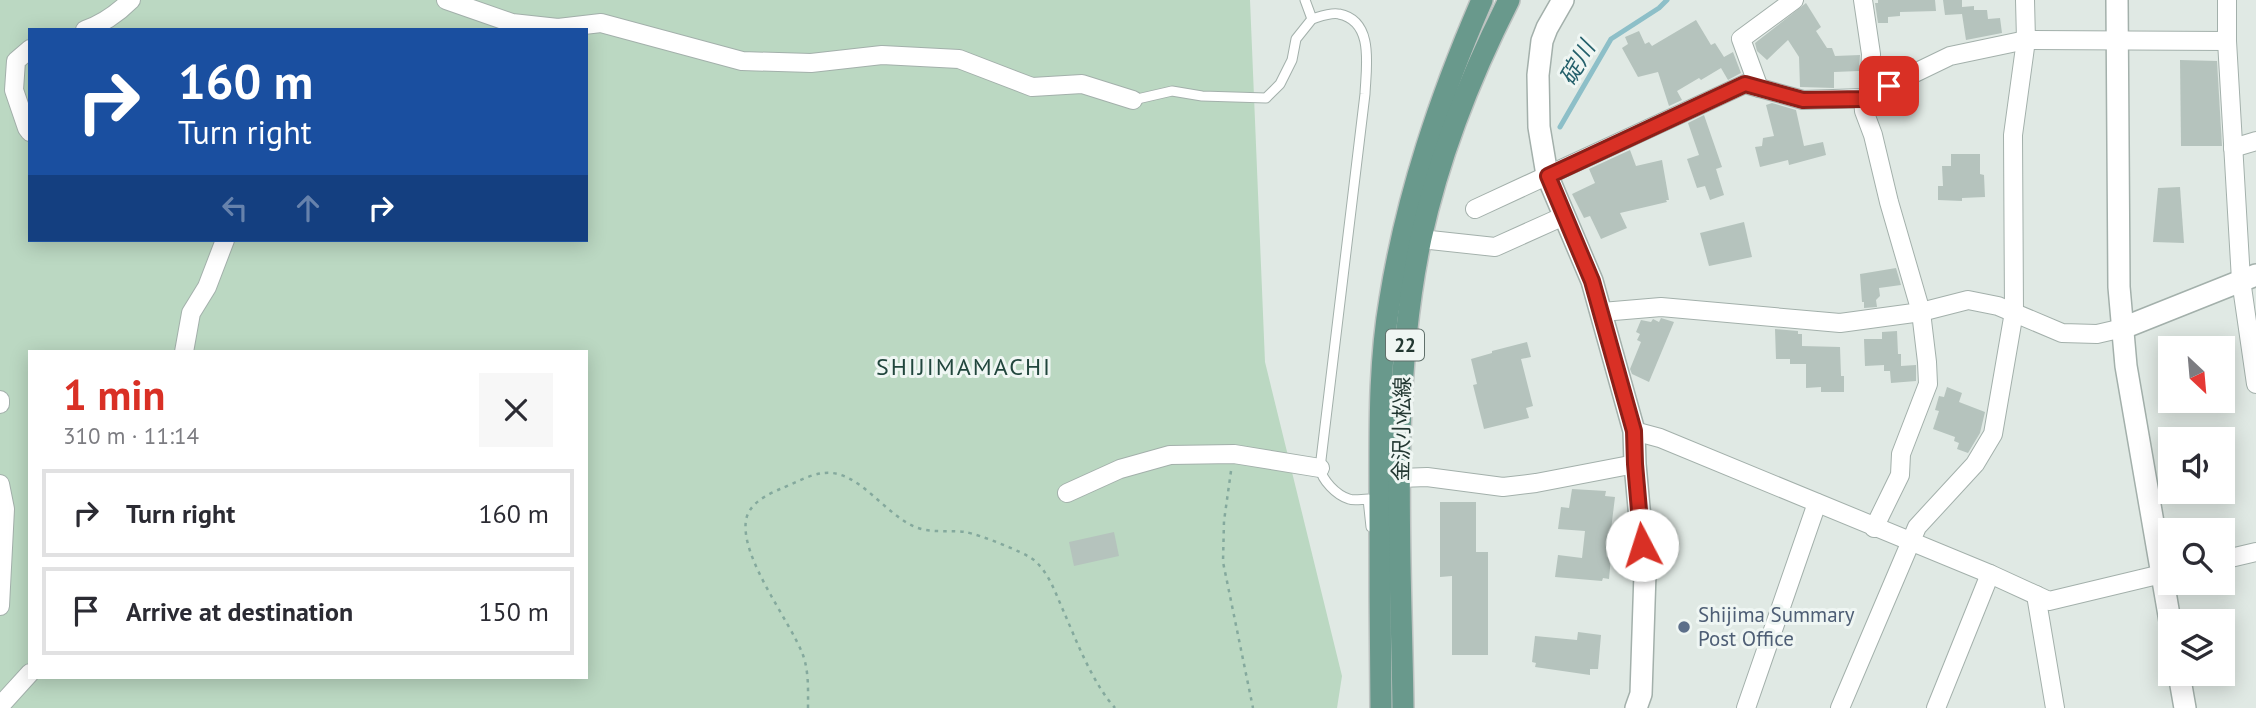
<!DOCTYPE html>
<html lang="en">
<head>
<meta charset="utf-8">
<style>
	:root { --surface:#fff; --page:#f7f7f7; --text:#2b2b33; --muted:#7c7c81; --line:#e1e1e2; --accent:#d93025 }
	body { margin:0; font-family:"PT Sans","Noto Sans JP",sans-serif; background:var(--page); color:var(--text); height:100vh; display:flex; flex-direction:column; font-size:26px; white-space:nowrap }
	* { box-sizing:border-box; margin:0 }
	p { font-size:23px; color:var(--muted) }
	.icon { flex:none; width:38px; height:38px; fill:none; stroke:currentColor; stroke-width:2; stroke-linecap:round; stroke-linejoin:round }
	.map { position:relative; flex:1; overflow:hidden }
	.drawer { position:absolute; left:28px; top:350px; width:560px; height:329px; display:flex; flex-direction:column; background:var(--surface); border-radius:0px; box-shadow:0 4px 18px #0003 }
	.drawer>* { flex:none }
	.guide { position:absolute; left:28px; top:28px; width:560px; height:214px; border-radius:0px; box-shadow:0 4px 18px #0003; background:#1a4fa0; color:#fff; overflow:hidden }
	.needle { width:46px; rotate:154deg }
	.controls { position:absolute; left:2158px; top:336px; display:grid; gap:14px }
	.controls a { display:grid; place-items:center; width:77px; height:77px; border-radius:0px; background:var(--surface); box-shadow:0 4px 18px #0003; font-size:35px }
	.pin { position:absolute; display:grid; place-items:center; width:60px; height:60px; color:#fff; margin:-30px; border-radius:14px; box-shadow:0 4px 10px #0006 }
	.me { position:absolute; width:77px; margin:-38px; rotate:355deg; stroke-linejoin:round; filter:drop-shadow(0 0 5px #0008) }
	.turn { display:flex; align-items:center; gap:24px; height:147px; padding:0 35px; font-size:32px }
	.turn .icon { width:91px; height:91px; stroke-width:2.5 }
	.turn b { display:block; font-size:49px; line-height:60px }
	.lanes { display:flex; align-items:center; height:66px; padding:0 35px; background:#0003; justify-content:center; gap:35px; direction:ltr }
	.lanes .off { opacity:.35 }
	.round { display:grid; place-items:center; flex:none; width:74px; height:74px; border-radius:0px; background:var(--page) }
	.summary { display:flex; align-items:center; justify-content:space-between; height:119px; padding:0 35px }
	h1 { font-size:42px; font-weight:700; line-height:52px; color:var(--accent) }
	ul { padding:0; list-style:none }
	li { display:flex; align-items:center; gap:21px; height:88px; margin:0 14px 10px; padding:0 21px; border:4px solid var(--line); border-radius:0px }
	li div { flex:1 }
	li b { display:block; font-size:26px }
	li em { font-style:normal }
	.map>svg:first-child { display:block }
</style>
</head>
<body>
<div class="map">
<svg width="2256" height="708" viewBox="0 0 2256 708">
	<rect width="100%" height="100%" fill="#e0e9e4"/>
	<path fill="#bbd8c2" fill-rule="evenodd" d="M0,0H1250L1265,362L1342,676L1337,708H0ZM30,30H586V240H30ZM30,352H586V677H30Z"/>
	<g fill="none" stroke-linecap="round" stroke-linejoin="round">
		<path stroke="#8dbfc8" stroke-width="5" d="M1560,127L1611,39L1659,8L1667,0"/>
	</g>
	<g fill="#b5c3bd">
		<path d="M1878,0H1935L1936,11L1900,12V16L1888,17V23H1878L1875,3H1878Z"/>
		<path d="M1943,0H1962V7L1974,6V10H1987L1988,19L2000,18L2002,33L1966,40L1962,14L1945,15Z"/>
		<path d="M1806,3L1821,27L1816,31L1827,48H1832L1835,56L1860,55L1859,71L1834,72V88L1800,87L1799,57L1788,40L1767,60L1757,51L1755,43Z"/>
		<path d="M1696,20L1711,45L1715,43L1724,57L1733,52L1741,73L1728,80L1721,68L1701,80L1699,78L1677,91L1682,100L1669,106L1658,72L1638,77L1622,48L1628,44L1625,37L1639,31L1645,44L1649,42L1652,46Z"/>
		<path d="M2180,60L2217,61L2222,146H2181Z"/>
		<path d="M1772,103L1796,110L1804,146L1823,142L1826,155L1789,165L1788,160L1760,167L1755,147L1762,146L1763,138L1774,136L1766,105Z"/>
		<path d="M1704,115L1722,167L1716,169L1724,195L1710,200L1705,186L1697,188L1687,159L1699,155L1688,123Z"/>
		<path d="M1630,150L1636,166L1662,160L1669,200H1666L1667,202L1620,213L1627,228L1601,239L1590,216L1584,218L1572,194L1595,183L1589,169Z"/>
		<path d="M1951,154H1980V174L1984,175L1985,197L1962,198V201L1938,200V186H1943L1942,166H1951Z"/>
		<path d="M2180,187L2184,243L2153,242L2158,188Z"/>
		<path d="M1744,222L1752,257L1709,266L1700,233Z"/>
		<path d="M1896,268L1901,285L1879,288L1880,296L1876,300L1877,307L1864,308V302H1862L1860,274Z"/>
		<path d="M1661,318L1674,322L1649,382L1632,374L1630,369L1641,342L1637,340L1640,334L1636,332L1641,320L1651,322L1653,319L1659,322Z"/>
		<path d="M1775,329L1798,331V334H1802V346L1840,347L1841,376H1844V392H1821V387L1806,388V364H1790V359H1776Z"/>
		<path d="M1897,331L1898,354H1901V366L1916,365V381L1891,383L1890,371H1884V365L1865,366L1864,339H1882V332Z"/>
		<path d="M1527,342L1531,357L1521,359L1533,406L1526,408L1529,418L1484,429L1473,385L1477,384L1471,359L1492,353V351Z"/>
		<path d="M1947,387L1962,393L1959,402L1985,412L1980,433L1968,453L1957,449L1959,443L1954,441L1955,437L1933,429L1939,411L1935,410L1939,396L1944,397Z"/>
		<path d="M1572,489L1606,491L1605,496L1615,497L1609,546H1612L1609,579L1603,578L1602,581L1555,577L1558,555L1582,558L1585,531L1558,529L1561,507L1569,508Z"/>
		<path d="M1440,502H1476V552H1488V655H1452V576L1440,577Z"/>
		<path d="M1114,532L1119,556L1074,566L1069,542Z"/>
		<path d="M1578,632L1601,635L1598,669H1590V675L1535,667L1536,663L1532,662L1535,636L1577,640Z"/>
	</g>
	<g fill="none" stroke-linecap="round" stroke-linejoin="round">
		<defs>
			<g id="service">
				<path d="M1305,0L1312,19"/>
				<path d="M1133,100L1172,91L1202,96L1266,98L1280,84L1292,60L1296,39L1312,19C1319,17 1331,12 1339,14C1375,21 1366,68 1365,94L1320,468C1322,480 1336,495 1349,499C1354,501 1362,499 1368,499L1371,527"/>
			</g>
			<g id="minor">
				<path d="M446,0L512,23L558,28L601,23L742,61L811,63L882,55L959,59L1032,87L1082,84L1133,100"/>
				<path d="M1863,0L1871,54L1869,96"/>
				<path d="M85,30C102,24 118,13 131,0"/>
				<path d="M2227,41L2241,280L2256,384"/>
				<path d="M30,49L16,61L14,90L27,128L30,132"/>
				<path d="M1759,88L1741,39L1794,0"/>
				<path d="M1863,98L1864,111L1873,135L1889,202L1921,312L1927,362L1928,384L1901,454L1900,475L1874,528"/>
				<path d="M2233,148L2256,141"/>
				<path d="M1475,209L1745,84L1803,100L1863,98L1950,56L2026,40L2227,41V0"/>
				<path d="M1421,239L1495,247L1564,216"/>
				<path d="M1602,312L1661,307L1840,323L1921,312L1968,300L1998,306L2062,333L2097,334L2123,328"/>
				<path d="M184,352L191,313L207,287L225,240"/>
				<path d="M0,400V404"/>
				<path d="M1634,431L1660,438L1990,574L2049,601L2170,572"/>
				<path d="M1400,478L1427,477L1503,487L1536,483L1635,464"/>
				<path d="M0,484L5,509L0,606"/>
				<path d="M1067,493L1120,469L1170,455L1234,454L1320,468"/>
				<path d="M2222,560L2256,552"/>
				<path d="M2036,595L2055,708"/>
				<path d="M0,706L30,673"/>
				<path d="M1746,708L1817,503"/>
				<path d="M1840,708L1917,527L1975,464L1993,434L2014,312L2013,135L2026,40L2025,0"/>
				<path d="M1936,708L1990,574"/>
			</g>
			<g id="tertiary">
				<path d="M1563,0L1547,28L1542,41L1538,75L1539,127L1547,175L1592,281L1634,431L1635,464L1645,573L1641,694L1636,708"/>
				<path d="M2117,0L2119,287L2126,366L2170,621"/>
				<path d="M2123,328L2256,275"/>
				<path d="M2179,674L2185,708"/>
			</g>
			<g id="primary">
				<path d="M1381,708C1380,635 1380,563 1380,490C1380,426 1379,362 1390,299C1407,194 1440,97 1482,0"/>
				<path d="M1403,708C1401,552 1389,391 1421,238C1439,156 1471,75 1509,0"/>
			</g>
		</defs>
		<use href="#service" stroke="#a3b0ab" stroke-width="11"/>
		<use href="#minor" stroke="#a3b0ab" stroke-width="20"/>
		<use href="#tertiary" stroke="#a3b0ab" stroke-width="24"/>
		<use href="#primary" stroke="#bdc3c1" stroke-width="24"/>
		<g stroke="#84a99d" stroke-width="2.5" stroke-dasharray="3.5 5" stroke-linecap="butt">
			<path d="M1231,471L1224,521L1223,562L1253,708"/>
			<path d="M808,708C808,691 809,672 803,655C789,619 740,558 746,520C749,504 766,495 780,489C793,484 810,474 824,473C859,469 886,517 918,528C933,533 950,530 965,532C978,534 1024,552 1034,560C1049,573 1055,592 1063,610C1077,642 1092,682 1115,708"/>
		</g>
		<use href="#service" stroke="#fff" stroke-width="9"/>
		<use href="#minor" stroke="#fff" stroke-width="18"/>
		<use href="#tertiary" stroke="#fff" stroke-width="21"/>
		<use href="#primary" stroke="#69998c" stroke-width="21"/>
	</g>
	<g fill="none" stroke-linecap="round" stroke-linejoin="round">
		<defs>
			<path id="route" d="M1642,545L1635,464L1634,431L1592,281L1548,176L1745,84L1803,100L1863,99L1889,86"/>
		</defs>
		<use href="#route" stroke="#8d1f18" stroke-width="18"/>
		<use href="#route" stroke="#d93025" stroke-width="12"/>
	</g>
	<circle fill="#5c6f8a" stroke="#eff6f3" stroke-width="2.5" cx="1684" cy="627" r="7"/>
	<g text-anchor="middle" stroke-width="6" stroke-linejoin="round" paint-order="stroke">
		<rect fill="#eff6f3" stroke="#60706b" stroke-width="2" x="1386" y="329.5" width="38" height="31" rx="5"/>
		<g font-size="19" font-weight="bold" fill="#223731">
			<text x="1405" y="352">22</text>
		</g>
		<g font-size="21" fill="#223731" stroke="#eff6f3">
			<text transform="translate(1402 429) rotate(-89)" y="7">金沢小松線</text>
		</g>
		<g font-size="21" fill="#4e5e75" stroke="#eff6f3" text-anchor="start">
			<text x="1698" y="622">Shijima Summary<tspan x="1698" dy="24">Post Office</tspan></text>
		</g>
		<g font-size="23" font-style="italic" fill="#24606b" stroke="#eff6f3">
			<text transform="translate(1577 63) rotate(-60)" y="8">碇川</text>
		</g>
		<g font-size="24" letter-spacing="2" fill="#21463d" stroke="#eff6f3">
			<text x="964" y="375">SHIJIMAMACHI</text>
		</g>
	</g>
</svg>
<div class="controls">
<a><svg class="needle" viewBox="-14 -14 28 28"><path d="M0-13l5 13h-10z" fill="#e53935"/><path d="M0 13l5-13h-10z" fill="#7c7c81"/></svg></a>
<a><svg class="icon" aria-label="sound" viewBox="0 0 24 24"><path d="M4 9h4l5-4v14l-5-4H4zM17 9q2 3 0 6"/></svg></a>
<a><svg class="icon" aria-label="search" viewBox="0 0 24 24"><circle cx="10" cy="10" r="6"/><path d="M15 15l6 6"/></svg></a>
<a><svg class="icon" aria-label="layers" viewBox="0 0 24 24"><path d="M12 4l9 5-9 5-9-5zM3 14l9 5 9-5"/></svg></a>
</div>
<div class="pin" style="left:1889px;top:86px;background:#d93025"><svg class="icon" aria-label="arrive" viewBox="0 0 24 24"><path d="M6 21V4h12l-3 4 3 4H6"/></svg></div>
<svg class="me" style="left:1642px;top:545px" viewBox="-20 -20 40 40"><circle r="19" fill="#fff"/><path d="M0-13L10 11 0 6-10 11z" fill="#d93025"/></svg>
<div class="guide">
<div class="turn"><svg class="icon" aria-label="right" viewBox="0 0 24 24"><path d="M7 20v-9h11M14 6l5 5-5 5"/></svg><div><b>160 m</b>Turn right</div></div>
<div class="lanes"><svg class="icon off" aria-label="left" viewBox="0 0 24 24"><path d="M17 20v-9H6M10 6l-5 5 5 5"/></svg><svg class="icon off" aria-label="ahead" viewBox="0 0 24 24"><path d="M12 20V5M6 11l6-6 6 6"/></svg><svg class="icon" aria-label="right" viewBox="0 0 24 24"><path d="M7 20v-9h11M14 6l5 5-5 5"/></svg></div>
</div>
<section class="drawer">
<div class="summary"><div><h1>1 min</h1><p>310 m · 11:14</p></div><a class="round"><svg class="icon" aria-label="close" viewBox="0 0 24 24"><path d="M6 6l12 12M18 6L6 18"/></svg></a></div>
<ul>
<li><svg class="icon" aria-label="right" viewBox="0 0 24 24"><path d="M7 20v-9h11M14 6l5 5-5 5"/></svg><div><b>Turn right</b></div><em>160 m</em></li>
<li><svg class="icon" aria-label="arrive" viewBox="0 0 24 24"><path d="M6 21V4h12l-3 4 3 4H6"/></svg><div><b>Arrive at destination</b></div><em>150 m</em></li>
</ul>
</section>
</div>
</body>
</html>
